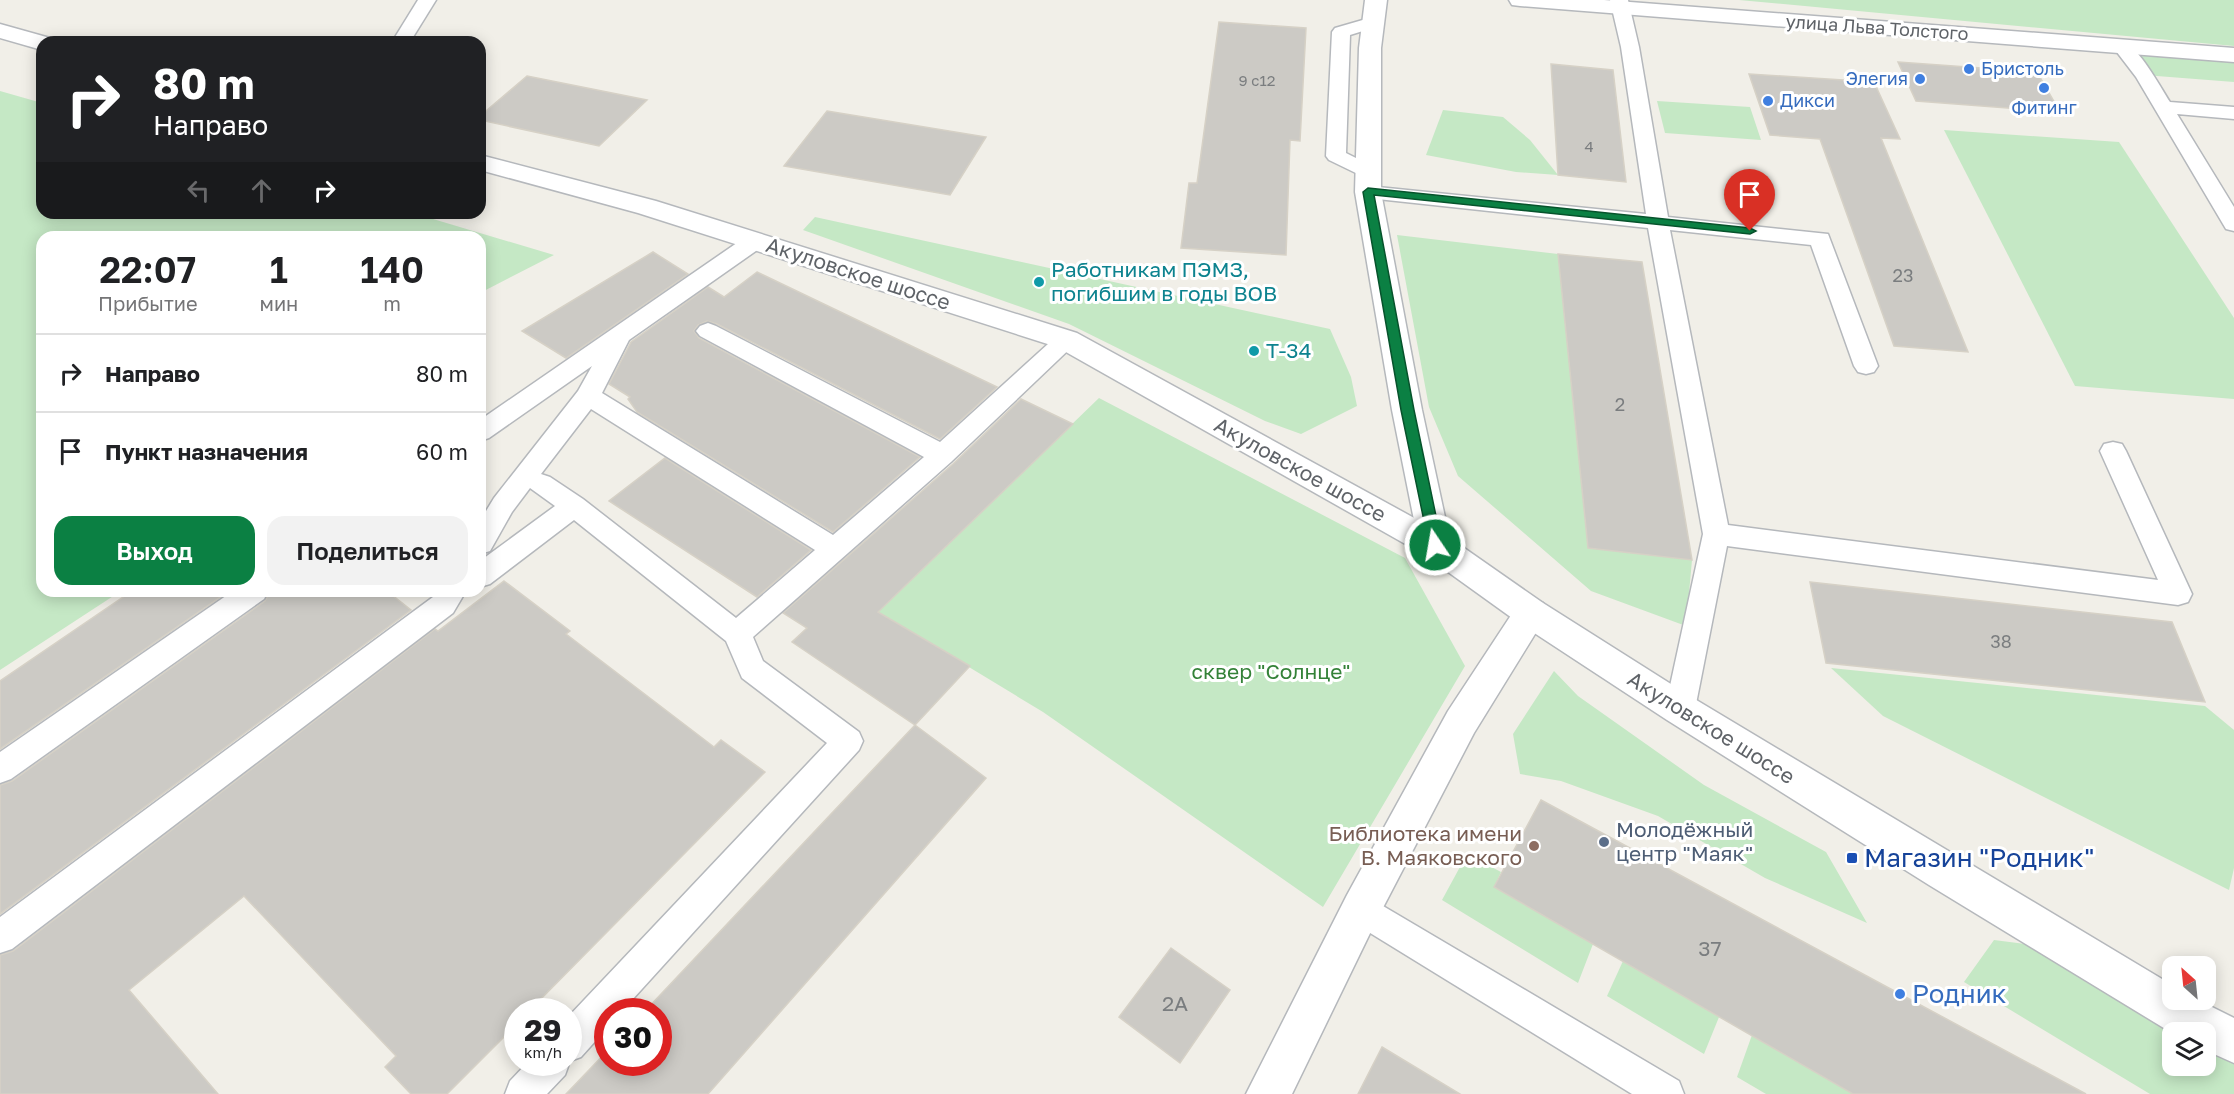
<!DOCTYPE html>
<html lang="ru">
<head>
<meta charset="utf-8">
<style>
	:root { --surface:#fff; --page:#f2f2f2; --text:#202124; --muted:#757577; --line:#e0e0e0; --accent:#0b8043 }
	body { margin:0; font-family:"Golos Text",sans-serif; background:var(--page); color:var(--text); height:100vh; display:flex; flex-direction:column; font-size:22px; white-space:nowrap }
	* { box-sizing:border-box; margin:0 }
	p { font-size:20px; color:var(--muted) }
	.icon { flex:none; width:33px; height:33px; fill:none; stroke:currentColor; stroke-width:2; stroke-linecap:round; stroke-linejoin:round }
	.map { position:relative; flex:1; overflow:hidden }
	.side { position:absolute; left:36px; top:231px; width:450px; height:366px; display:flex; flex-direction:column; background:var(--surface); border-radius:18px; box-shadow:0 3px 15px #0003 }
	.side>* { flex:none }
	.banner { position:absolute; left:36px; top:36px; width:450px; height:183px; border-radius:18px; box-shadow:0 3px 15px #0003; background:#202124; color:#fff; overflow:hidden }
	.needle { width:39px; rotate:333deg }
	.buttons { position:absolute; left:2162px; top:956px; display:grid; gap:12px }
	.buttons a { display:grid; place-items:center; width:54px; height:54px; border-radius:12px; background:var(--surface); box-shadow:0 3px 15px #0003; font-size:30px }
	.speed { position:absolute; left:504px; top:998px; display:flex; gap:12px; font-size:30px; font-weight:700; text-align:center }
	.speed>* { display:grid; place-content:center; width:78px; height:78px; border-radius:50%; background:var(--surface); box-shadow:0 3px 15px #0003; line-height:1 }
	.speed small { font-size:15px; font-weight:400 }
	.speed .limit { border:9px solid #d22; background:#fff; color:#111 }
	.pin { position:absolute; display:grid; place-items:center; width:51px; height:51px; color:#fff; margin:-62px -26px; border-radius:50% 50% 50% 0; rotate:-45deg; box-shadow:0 0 6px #0007 }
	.pin .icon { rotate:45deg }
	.me { position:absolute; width:66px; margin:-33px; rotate:348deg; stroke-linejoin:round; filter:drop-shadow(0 0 4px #0008) }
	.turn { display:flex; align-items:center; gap:21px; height:126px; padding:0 18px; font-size:27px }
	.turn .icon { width:78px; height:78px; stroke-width:2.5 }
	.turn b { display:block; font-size:42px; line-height:51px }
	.lanes { display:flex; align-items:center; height:57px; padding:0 18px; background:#0003; justify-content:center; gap:30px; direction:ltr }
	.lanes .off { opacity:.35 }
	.eta { display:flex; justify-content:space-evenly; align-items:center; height:102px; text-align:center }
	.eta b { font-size:36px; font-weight:600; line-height:42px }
	.button { display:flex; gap:12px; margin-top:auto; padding:12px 18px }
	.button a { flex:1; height:69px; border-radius:18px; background:var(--accent); color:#fff; font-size:24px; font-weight:600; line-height:69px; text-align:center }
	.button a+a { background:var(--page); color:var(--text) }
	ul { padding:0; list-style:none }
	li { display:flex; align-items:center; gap:18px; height:78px; padding:0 18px; border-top:2px solid var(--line) }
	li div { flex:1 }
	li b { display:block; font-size:22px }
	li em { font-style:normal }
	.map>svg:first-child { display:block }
</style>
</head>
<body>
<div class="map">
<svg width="2234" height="1094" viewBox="0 0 2234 1094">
	<rect width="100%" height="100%" fill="#f1efe8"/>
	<g fill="#c5e8c5">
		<path d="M1739,0H2234V46Z"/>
		<path d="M2122,47L2234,55V82L2144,75Z"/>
		<path d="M0,91L42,103V213H413L554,255L480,293V237H42V591H121L0,670Z"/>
		<path d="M1657,101L1750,107L1761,140L1665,133Z"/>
		<path d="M1443,110L1503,117L1530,140L1558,175L1516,172L1426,155Z"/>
		<path d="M1944,130L2119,142L2234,318V399L2075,386Z"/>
		<path d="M815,217L1330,329L1351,377L1357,406L1301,434L1265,421L1069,324L803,230Z"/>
		<path d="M1397,235L1558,254L1588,548L1692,560L1686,626L1591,591L1458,476L1429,407Z"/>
		<path d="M1099,398L1405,558L1465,666L1323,907L1043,712L878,612Z"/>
		<path d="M1831,668L2205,706L2234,730V868L2229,890L1883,716Z"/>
		<path d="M1554,671L1578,696L1704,785L1826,852L1867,923L1765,878L1658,816L1561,781L1520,774L1513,734Z"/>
		<path d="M1467,854L1501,872L1494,887L1593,944L1578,983L1442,900Z"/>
		<path d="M1994,940L2033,945L2086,982L2179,1032H2172V1065H2205V1047L2234,1064V1094H2150L1964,982Z"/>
		<path d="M1623,961L1719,1017L1704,1054L1607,996Z"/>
		<path d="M1752,1035L1853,1094H1766L1737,1077Z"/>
	</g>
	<g fill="#cccac5" stroke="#d6d1c6" stroke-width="1.5">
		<path d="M1219,22L1306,28L1300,141L1290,140L1286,255L1181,248L1189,183H1197Z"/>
		<path d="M1898,62L2037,72L2060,112L1916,101Z"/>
		<path d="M1551,64L1613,70L1626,182L1558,175Z"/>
		<path d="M1749,74L1874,82L1900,139L1881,138L1968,352L1894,346L1820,139L1770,135Z"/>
		<path d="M527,76L647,100L599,146L480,120V116Z"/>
		<path d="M827,111L986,137L950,195L784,166Z"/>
		<path d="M653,252L688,274L566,358L522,331Z"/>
		<path d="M1558,254L1642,262L1692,560L1588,548Z"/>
		<path d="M757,272L997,387L940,439L717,324L707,321L698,325L694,331L699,338L920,457L833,532L637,412L628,399L630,397L609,384L631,342L708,287L724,297Z"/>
		<path d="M1021,399L1073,424L878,612L970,666L915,725L792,642L807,628L783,613L953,464Z"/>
		<path d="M665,458L811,550L757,597L609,501Z"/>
		<path d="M504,581L570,631L566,634L714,747L721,740L765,772L529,1011H518V1023L447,1094H411L385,1067L396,1056L244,896L129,990L218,1094H0V955L13,951L435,629L438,631Z"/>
		<path d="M1810,582L2172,622L2205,702L1826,663Z"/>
		<path d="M132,591H229L0,749V681Z"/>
		<path d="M270,591H387L411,610L0,914V785L12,781L265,601Z"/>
		<path d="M915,725L986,778L708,1094H566L608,1050V1062H658V1011H645Z"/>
		<path d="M1541,800L1900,994L2086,1094H1853L1494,887Z"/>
		<path d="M1171,948L1230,990L1180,1063L1119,1017Z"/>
		<path d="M1382,1047L1460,1094H1358Z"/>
	</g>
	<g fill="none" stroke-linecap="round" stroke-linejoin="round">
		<defs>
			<g id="service">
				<path d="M418,0H436L410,42H392Z"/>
				<path d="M1610,0H1628L1639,47L1668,217L1828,234L1878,366L1874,372L1866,374L1858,372L1854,366L1811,245L1670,230L1728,525L2158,580L2100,451L2104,444L2113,442L2122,444L2126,451L2192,594L2188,602L2178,605L1727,546L1695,709L1691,718L1680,722L1669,718L1665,709L1703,534L1648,228L1368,198L1361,196L1358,192L1361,188L1368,186L1646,214L1621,47Z"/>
				<path d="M1373,17L1382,22L1379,26L1350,35L1346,153L1376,168L1379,172L1376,176H1362L1329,160L1326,156L1332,32L1335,28Z"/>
				<path d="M2122,42C2139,46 2160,87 2170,102L2234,107V119L2177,114L2234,207V231L2226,229L2223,224L2136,77L2113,47Z"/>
				<path d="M755,234L763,236L766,241L763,246L629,340L602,393L833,535L924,457L700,336L696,331L700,326L708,323L716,326L940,442L1059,334L1067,332L1075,334L1079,340L951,462L753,637L763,661L859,732L863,741L859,750L622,1011H608V1027L581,1057L570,1061L565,1075L547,1094H505L510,1081L528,1062H568V1017L827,743L742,678L726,641L574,520L490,584L480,587V561L555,506L530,488L512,512L490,551L480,554V521L494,498L578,391L592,366L489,438L480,441V420L747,236ZM591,409L815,550L736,618L583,499L550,477L541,474Z"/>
				<path d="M233,591H268L264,599L11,779L0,783V752Z"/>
				<path d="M437,591H466L453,613L12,949L0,953V917L433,597Z"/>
				<path d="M1361,893L1679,1081L1684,1094H1632L1349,920L1344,909L1349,898Z"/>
			</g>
			<g id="minor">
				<path d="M1365,0H1387L1381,48V192L1422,410L1451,545L1447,554L1435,558L1423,554L1419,545L1392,410L1355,192L1359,48Z"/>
				<path d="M1509,0H1604L2234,48V62L1520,6L1512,5Z"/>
				<path d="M1531,599L1543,603L1548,613L1474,733L1375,923L1292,1094H1246L1347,895L1448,711L1519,603Z"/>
			</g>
			<g id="tertiary">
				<path d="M0,24L50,38L52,42H42V50L0,38Z"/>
				<path d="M480,155L656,201L1077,333L1447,536L1543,603L1693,698L2172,985V999H2196L2234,1018V1063L2205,1050V1032L2172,1033L1929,885L1667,720L1519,623L1423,554L1057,347L638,213L480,170Z"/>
			</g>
		</defs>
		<use href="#service" stroke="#b5b8bc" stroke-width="3"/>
		<use href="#minor" stroke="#b5b8bc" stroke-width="3"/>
		<use href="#tertiary" stroke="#b5b8bc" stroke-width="3"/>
		<use href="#service" fill="#fff" fill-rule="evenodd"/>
		<use href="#minor" fill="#fff" fill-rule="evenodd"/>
		<use href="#tertiary" fill="#fff" fill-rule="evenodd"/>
	</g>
	<path fill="#0b8043" stroke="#07532c" stroke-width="1.5" d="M1368,188L1750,228L1756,231L1750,234L1374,195L1414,410L1442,545L1435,551L1429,545L1401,410L1363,192Z"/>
	<g fill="#3f7fe0" stroke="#fff" stroke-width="2">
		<circle cx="1969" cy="69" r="6"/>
		<circle cx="1920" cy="79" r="6"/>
		<circle cx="2044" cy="88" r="6"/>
		<circle cx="1768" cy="101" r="6"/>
		<circle cx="1900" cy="994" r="6"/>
	</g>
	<g fill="#0f9aa8" stroke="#fff" stroke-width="2">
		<circle cx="1039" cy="282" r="6"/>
		<circle cx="1254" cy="351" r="6"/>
	</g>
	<circle fill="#5c6f8a" stroke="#fff" stroke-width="2" cx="1604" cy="842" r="6"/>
	<circle fill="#8d6e63" stroke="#fff" stroke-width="2" cx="1534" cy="846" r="6"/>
	<rect fill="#1a4fb4" stroke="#fff" stroke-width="2" x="1846" y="852" width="12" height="12" rx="3"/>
	<g text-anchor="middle" stroke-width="6" stroke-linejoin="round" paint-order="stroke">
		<g font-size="15" fill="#7a7d7f">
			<text x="1257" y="86">9 с12</text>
			<text x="1589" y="152">4</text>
		</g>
		<g font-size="18" fill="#5f6368" stroke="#fff">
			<text transform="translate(1877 28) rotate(4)" y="6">улица Льва Толстого</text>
		</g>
		<g font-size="18" fill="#366cbe" stroke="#fff" text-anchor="start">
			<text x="1981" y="75">Бристоль</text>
			<text x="1908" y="85" text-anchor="end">Элегия</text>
			<text x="1780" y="107">Дикси</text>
			<text x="2044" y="114" text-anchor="middle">Фитинг</text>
		</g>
		<g font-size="18" fill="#7a7d7f">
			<text x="1903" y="282">23</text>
			<text x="1620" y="411">2</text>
			<text x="2001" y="648">38</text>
		</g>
		<g font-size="21" fill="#0d838f" stroke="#fff" text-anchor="start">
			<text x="1051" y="277">Работникам ПЭМЗ,<tspan x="1051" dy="24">погибшим в годы ВОВ</tspan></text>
			<text x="1266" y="358">Т-34</text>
		</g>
		<g font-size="21" fill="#5f6368" stroke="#fff">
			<text transform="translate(858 274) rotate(18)" y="7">Акуловское шоссе</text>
			<text transform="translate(1300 470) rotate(29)" y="7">Акуловское шоссе</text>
			<text transform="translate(1711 728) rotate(32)" y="7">Акуловское шоссе</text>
		</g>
		<g font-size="21" fill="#348238" stroke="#fff">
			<text x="1271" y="679">сквер "Солнце"</text>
		</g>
		<g font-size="21" fill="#4e5e75" stroke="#fff" text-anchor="start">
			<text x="1616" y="837">Молодёжный<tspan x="1616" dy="24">центр "Маяк"</tspan></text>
		</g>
		<g font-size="21" fill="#785e54" stroke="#fff" text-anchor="end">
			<text x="1522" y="841">Библиотека имени<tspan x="1522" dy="24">В. Маяковского</tspan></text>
		</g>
		<g font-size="21" fill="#7a7d7f">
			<text x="1710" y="956">37</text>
			<text x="1175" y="1011">2А</text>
		</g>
		<g font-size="26" fill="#164399" stroke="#fff" text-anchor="start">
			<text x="1864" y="867">Магазин "Родник"</text>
		</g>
		<g font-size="26" fill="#366cbe" stroke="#fff" text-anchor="start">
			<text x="1912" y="1003">Родник</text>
		</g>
	</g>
</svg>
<div class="buttons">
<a><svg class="needle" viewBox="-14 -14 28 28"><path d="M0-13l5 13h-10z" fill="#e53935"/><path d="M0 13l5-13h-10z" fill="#757577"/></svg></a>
<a><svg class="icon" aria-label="layers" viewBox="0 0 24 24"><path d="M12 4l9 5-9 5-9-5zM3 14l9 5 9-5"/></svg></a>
</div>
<div class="speed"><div>29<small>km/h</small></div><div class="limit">30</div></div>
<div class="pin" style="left:1750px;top:231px;background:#d93025"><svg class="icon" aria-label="arrive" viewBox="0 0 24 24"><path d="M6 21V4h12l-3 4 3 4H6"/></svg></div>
<svg class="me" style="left:1435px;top:545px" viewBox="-20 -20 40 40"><circle r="17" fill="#0b8043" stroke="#fff" stroke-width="3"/><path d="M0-11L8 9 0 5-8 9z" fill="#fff"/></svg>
<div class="banner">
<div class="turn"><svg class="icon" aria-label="right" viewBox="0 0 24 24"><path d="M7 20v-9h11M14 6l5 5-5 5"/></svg><div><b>80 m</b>Направо</div></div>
<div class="lanes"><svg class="icon off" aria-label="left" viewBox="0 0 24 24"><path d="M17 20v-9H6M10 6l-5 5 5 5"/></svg><svg class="icon off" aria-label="ahead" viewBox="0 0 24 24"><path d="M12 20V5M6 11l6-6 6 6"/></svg><svg class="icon" aria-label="right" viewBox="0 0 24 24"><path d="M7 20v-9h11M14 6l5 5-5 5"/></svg></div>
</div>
<section class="side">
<div class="eta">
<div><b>22:07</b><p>Прибытие</p></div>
<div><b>1</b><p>мин</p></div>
<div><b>140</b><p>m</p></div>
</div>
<ul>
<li><svg class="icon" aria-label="right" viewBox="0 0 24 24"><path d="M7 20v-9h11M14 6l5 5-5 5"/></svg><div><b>Направо</b></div><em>80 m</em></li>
<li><svg class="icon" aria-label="arrive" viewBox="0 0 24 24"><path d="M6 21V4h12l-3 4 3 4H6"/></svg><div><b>Пункт назначения</b></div><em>60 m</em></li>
</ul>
<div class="button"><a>Выход</a><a>Поделиться</a></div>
</section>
</div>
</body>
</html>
